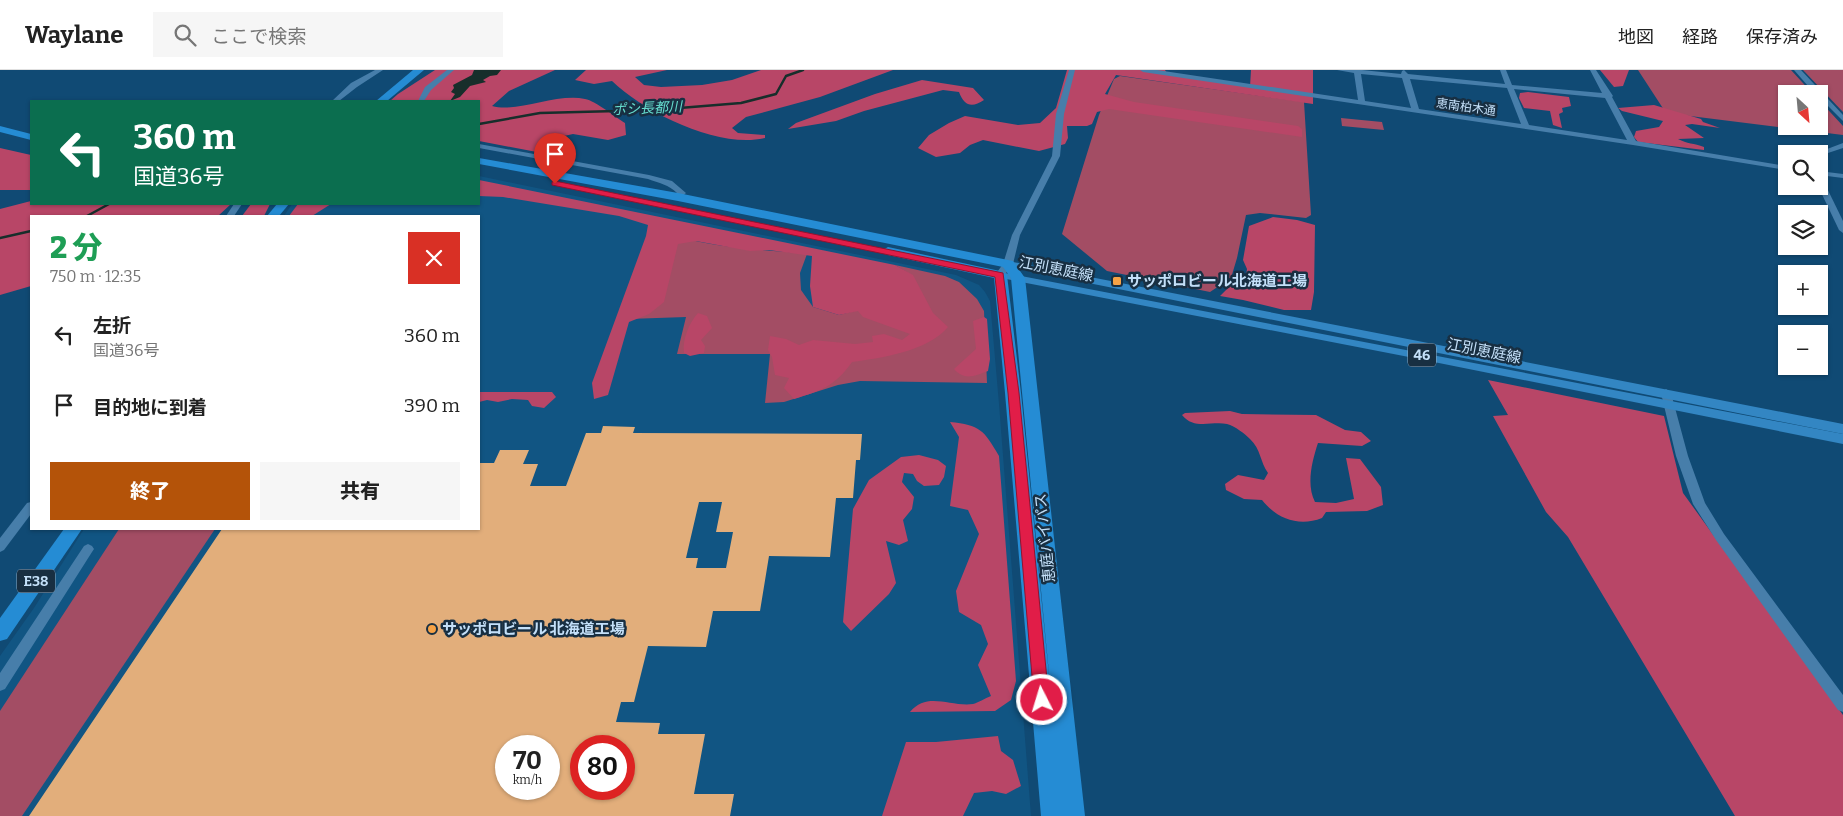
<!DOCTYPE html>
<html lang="ja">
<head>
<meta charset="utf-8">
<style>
	:root { --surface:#fff; --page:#f6f6f6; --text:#222; --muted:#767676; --line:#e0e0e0; --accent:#b45309 }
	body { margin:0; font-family:Bitter,"Noto Sans JP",serif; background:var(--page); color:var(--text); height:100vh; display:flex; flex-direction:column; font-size:19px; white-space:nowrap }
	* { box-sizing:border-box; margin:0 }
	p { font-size:16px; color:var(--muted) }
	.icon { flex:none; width:28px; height:28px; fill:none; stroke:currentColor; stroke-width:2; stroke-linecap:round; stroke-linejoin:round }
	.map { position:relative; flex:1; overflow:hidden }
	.details { position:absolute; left:30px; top:145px; width:450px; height:315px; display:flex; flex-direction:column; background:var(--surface); border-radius:0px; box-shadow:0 1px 4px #0004 }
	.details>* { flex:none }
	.banner { position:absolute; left:30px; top:30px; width:450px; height:105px; border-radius:0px; box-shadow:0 1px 4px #0004; background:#0b6e4f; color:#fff; overflow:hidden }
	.needle { width:32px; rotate:154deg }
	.tools { position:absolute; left:1778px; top:15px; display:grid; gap:10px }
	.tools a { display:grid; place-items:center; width:50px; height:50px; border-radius:0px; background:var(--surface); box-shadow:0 1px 4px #0004; font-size:25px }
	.speed { position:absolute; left:495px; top:665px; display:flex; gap:10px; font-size:25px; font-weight:700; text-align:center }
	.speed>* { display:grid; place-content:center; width:65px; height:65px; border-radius:50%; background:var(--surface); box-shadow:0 1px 4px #0004; line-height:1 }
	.speed small { font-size:12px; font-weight:400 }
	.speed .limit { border:8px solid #d22; background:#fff; color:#111 }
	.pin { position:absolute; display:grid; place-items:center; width:42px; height:42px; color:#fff; margin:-51px -21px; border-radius:50% 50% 50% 0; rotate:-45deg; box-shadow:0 0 5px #0007 }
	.pin .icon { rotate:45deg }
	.me { position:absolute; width:55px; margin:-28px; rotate:355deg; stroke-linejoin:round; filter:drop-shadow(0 0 4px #0008) }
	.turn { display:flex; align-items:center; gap:18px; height:105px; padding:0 20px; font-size:22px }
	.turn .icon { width:65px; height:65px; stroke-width:2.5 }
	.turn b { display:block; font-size:35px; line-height:42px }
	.round { display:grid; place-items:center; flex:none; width:52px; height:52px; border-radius:0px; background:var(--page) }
	.summary { display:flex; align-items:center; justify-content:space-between; height:85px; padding:0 20px }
	h1 { font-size:30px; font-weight:800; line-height:38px; color:#1e9e55 }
	.primary-button { display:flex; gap:10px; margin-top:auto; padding:10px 20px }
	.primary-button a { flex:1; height:58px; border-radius:0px; background:var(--accent); color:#fff; font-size:20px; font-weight:800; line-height:58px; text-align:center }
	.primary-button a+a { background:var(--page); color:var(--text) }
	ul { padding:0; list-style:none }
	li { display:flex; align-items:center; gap:15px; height:70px; padding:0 20px }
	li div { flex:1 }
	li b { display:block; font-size:19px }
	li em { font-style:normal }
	header { display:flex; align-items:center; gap:30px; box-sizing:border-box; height:70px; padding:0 25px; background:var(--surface); border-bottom:1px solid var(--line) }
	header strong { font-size:24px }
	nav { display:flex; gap:28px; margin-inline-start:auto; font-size:18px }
	.search { width:350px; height:45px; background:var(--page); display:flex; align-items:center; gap:12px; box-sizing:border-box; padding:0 18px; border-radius:0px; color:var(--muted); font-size:19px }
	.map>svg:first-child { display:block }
</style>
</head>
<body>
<header>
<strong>Waylane</strong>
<div class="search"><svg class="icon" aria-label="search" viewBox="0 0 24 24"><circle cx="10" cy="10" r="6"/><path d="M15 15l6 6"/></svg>ここで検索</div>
<nav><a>地図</a><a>経路</a><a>保存済み</a></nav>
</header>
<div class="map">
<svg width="1843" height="746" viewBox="0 0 1843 746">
	<rect width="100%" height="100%" fill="#104a74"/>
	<path fill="#115583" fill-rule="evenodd" d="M479,106L956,205L979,215L985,222L990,231L999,334L1031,746H0V586L34,538L84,459H479V146H284L292,134H479ZM506,676H549V719H506ZM581,676H624V719H581Z"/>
	<g fill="#a34d64">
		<path d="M1638,0H1791L1813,24H1786V56H1819V30L1843,56V65L1666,43Z"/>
		<path d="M1803,0H1843V42Z"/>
		<path d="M1120,6L1304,32L1311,145L1306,148L1260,143L1246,145L1237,188L1231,208L1210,222L1107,201L1062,164L1099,45L1114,9Z"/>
		<path d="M1341,48L1382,52L1384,60L1342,56Z"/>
		<path d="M691,170C731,179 767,180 807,184L800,203L801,220L813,237L839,245L858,240L913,206L895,195L945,206L959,212L977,229L984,241L987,313L860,311L838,315L784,332L765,333L770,284H677L686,247L628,249L678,172Z"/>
		<path d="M119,459H215L22,746H0V641Z"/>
	</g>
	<g fill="#b84667">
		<path d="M435,0H555L509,21L492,36C518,43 556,23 585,29C596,31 615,47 625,53L626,65L608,70L573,64L546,70L553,78L574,84L563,87L479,71V31H390L398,24Z"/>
		<path d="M586,0H667L635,7L644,15L661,17L702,15L732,10L761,0H893L820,27L746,47L732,58L738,63L765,65V68C719,79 645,43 612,11L594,14L575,10Z"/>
		<path d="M1067,0H1165L1168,5L1250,17L1251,0H1313V34L1116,5L1105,24L1134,32L1298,56L1302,59V67L1109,39L1097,42L1092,54L1087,56H1067L1068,68L1065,74L1039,81L983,70L970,75L960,83L936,87L918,78L929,65L949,53L965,46L1018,55L1040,53L1056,38Z"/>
		<path d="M1600,0H1629L1623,16L1614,17Z"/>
		<path d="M922,10L973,18L984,30C972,38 964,36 959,22L943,20L864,41L836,51L788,59L796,53L875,24Z"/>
		<path d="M1528,22L1569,27L1571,36L1562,38L1563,42L1559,44L1562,58L1553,55L1550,41L1524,38L1519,28L1520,23Z"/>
		<path d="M1654,35L1701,49L1703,52L1720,58L1692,54L1685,55L1704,68L1678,69C1687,74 1694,73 1704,77V80L1638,72L1634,67L1636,61L1659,57L1663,51L1622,41L1618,38Z"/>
		<path d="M0,78L31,85V120H0Z"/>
		<path d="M479,110L895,195L913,205L933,243L948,257C928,281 882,288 852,292C834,317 822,320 794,329L784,318L789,308L775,305L772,287L768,280L770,266L786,269L799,275L813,270L855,274L873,272L872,266L884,264L902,270L910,264L863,247L858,241L839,245L813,237L810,216L812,186L769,180L750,181L696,171L678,174L664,232L649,244L629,252L608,325L594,329L592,313L646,166L648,155L619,146L503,127L479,126Z"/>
		<path d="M31,131V134H231L218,146H31V216L0,225V139Z"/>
		<path d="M251,134H270L264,146H242Z"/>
		<path d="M298,134H331L312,146H289Z"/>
		<path d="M1273,147L1297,150L1315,155L1314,222L1311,240H1284L1243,230L1220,226L1229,217L1246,207L1247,199L1243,190L1249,156Z"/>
		<path d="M698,243L707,246L712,258L701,270L705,276L704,283L690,286L684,283C682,270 689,253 698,243Z"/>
		<path d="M984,247L987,249L990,289L988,301C974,306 965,311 954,299L976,279L973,251Z"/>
		<path d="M1488,310L1664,346L1683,423L1843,645V746H1735L1568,467L1546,442L1493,346L1508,345Z"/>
		<path d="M479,322H552L556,327L544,338L532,336L528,330L512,329L498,332L487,330L479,332Z"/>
		<path d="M1230,341L1242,344L1316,345L1345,360L1361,362L1371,371L1362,376L1318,373C1312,391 1306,415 1315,432L1336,433L1354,429L1346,388L1360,389L1381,417L1383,435L1367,441L1326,442L1322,448C1299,457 1277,449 1262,430L1244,429L1226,420L1225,414L1238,405L1264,410L1268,403C1260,392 1261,379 1250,369C1245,364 1235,356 1227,354C1211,351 1194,360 1182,345L1185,343Z"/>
		<path d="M950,352C980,355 984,360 999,386L1016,611L1011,630L995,641L910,642C927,621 950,637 973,634C978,633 985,628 991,626L978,595L988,574L981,555L959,542L956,521L979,464L968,440L950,436L959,367Z"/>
		<path d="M919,385L938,390L946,396L944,407L939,415L924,416L917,411L913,404L904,403L902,412L914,427L912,439L903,450L908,471L899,475L886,471L896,513L889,524L851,561L843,552L853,439L869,410L901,387Z"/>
		<path d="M998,666L1001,681L1013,690L1021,716L1006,724L992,721L974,723L963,746H882L906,672H936Z"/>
	</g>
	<path fill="#172e2b" d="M474,0H501L497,5L490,6L483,10L486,12L470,16L460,27L450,31L455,24L451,22L454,18L453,15L472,5Z"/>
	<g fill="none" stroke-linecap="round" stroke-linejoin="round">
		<g stroke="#172e2b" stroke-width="2.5">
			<path d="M479,54L540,43L655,40L741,33L776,24L786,6L803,0"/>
			<path d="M87,146L109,134"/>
			<path d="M0,168L31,161"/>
		</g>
	</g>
	<path fill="#e2ae7b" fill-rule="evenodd" d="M603,356L635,357L633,363L862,364L860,390H856L853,428H836L830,487L769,486L760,541H713L706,577L648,576L634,632H621L616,652L660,653L658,664H705L694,724H734L730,746H29L222,459H479V393H494L500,380H529L523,394H538L530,416H566L586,363H601ZM699,432H722L716,462H733L726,498H696L698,488H686ZM506,676H549V719H506ZM581,676H624V719H581Z"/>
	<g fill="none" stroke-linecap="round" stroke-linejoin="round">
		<g fill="#477eaa" fill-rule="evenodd">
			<path d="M375,0H383L357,17L339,31H332L351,13Z"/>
			<path d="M447,0H454L431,20L424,31H418L425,17Z"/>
			<path d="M1069,0H1075L1064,44L1060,86L1020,165L1013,194L1003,207H997L995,205L1003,194L1012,165L1052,86L1056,44Z"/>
			<path d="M1140,0H1157L1358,30L1354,3L1337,0H1362L1401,4L1402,1L1404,0L1408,4L1505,14L1500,0H1506L1512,15L1602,23L1590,0H1596L1613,26L1612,27L1636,71L1786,96V100L1633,75L1143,2ZM1361,4L1402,8L1411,38L1365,31ZM1410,9L1507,18L1521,54L1419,39ZM1514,19L1605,28L1627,70L1529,55Z"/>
			<path d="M1794,0H1801L1843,45V51L1819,27V24H1815Z"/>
			<path d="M1843,73V78L1819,86V84H1814Z"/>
			<path d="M479,74L649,105L672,111L686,123L678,130L674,127L677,123C669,115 659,113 648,109L479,78Z"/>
			<path d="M1819,101L1843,104V108L1819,105Z"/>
			<path d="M1819,108L1823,110L1843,151V163L1839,160L1818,116Z"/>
			<path d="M234,134H242L234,146H226Z"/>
			<path d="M1666,319L1671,323L1688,386L1705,433L1724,464L1843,625V642L1838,640L1716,470L1693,434L1676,386L1661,323Z"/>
			<path d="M31,432V444L4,480L0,482V468L27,433Z"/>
			<path d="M88,474L92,476L94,479L92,482L5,619L0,621V603L84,476Z"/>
		</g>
		<g fill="#3386c3" fill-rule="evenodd">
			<path d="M1008,191L1843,354V364L1004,196L1002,194Z"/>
			<path d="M1000,202L1843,364V374L1414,288L996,207L994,205L996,203Z"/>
		</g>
		<g fill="#258cd4" fill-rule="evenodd">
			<path d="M413,0H424L387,31H376Z"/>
			<path d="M0,56L31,64V70L0,62Z"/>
			<path d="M479,88L678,123L1013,191L1025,208L1085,746H1041L1005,323L994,208L888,185L881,181L888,177L1000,201L1007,205L1021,323L1053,645L1011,208L1003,197L678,131L479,94Z"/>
			<path d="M277,134H289L279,146H267Z"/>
			<path d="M64,459H82L7,569L0,571V548Z"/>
		</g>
	</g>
	<path fill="#e11d48" stroke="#92132f" d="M555,111L1003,203L1019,323L1049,630L1047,634L1042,636L1037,634L1034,630L1008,323L995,207L552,115V112Z"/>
	<g fill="#f6a246" stroke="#182f42" stroke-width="2">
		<rect x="1112" y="206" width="10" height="10" rx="2.5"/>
		<circle cx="432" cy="559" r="5"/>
	</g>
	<g text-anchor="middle" stroke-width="5" stroke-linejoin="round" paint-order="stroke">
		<g font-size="12" fill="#c4e0f9" stroke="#182f42">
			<text transform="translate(1466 37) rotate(8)" y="4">恵南柏木通</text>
		</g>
		<g font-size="14" font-style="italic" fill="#64dacc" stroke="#182f42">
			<text transform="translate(647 38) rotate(-3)" y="5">ポシ長都川</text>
		</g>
		<g fill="#182f42" stroke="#90abc2" stroke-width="1">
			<rect x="1408" y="273.5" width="28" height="23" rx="4"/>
			<rect x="17" y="499.5" width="38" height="23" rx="4"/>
		</g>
		<g font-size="14" font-weight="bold" fill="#c4e0f9">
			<text x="1422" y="290">46</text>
			<text x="36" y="516">E38</text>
		</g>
		<g font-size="15" fill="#c4e0f9" stroke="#182f42">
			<text transform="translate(1056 199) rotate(11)" y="5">江別恵庭線</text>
			<text transform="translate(1484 281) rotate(11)" y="5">江別恵庭線</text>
			<text transform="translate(1045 468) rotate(-96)" y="5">恵庭バイパス</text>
		</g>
		<g font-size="15" font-weight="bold" fill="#c4e0f9" stroke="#182f42" text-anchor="start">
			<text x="1127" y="216">サッポロビール北海道工場</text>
			<text x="442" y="564">サッポロビール 北海道工場</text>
		</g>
	</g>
</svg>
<div class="tools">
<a><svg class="needle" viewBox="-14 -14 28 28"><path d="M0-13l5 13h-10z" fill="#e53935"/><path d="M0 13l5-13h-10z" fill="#767676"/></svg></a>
<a><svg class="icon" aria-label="search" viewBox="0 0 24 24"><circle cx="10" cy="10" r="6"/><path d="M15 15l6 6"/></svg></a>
<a><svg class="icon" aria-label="layers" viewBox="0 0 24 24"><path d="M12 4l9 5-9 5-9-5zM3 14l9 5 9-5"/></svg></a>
<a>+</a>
<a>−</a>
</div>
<div class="speed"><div>70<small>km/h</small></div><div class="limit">80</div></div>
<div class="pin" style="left:555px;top:114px;background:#d93025"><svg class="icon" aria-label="arrive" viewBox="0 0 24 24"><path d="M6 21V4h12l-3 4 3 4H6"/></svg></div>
<svg class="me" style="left:1042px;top:630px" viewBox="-20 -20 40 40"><circle r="17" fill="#e11d48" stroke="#fff" stroke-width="3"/><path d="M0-11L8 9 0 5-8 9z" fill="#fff"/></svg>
<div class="banner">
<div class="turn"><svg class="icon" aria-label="left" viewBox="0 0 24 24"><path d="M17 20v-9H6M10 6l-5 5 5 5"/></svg><div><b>360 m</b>国道36号</div></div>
</div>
<section class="details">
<div class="summary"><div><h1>2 分</h1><p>750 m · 12:35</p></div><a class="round" style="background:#d93025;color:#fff"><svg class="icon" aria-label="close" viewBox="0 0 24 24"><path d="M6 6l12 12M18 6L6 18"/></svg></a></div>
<ul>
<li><svg class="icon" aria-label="left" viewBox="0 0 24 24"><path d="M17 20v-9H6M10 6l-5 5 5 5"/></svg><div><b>左折</b><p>国道36号</p></div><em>360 m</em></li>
<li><svg class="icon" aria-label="arrive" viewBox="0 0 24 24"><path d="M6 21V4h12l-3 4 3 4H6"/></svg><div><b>目的地に到着</b></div><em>390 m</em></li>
</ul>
<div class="primary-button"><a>終了</a><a>共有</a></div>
</section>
</div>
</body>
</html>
